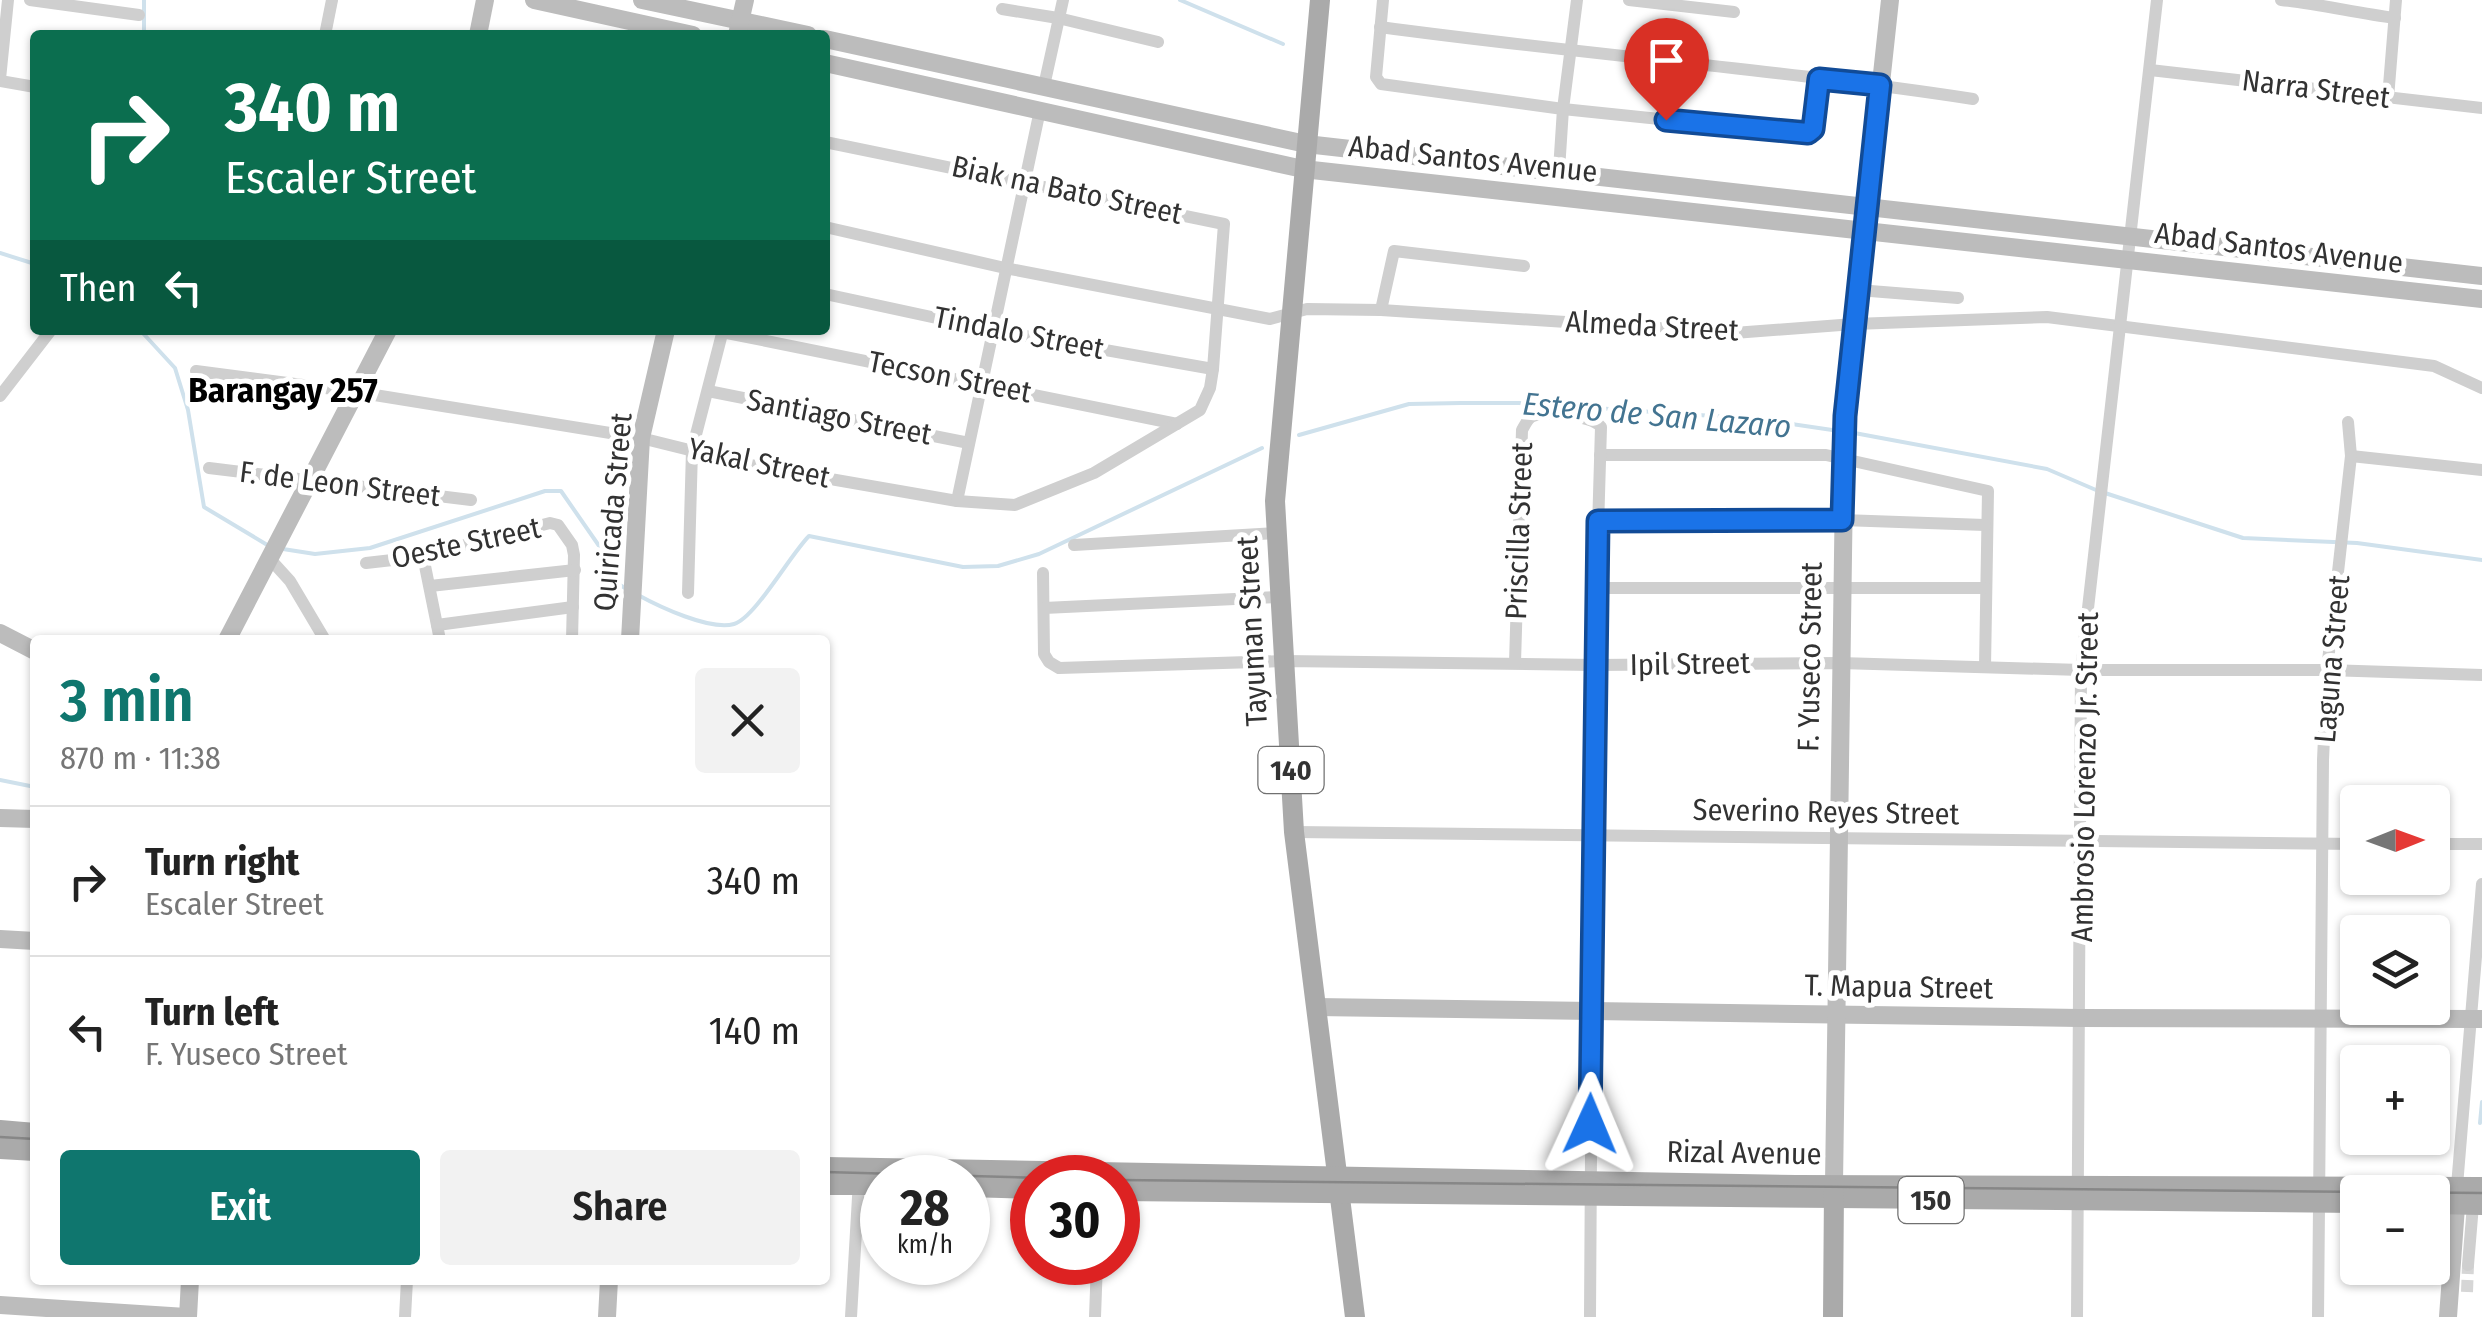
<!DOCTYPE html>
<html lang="en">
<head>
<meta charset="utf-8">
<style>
	:root { --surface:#fff; --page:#f2f2f2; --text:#222; --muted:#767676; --line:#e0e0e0; --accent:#0f766e }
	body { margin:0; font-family:"Fira Sans Condensed",sans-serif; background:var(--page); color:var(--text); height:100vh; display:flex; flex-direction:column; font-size:38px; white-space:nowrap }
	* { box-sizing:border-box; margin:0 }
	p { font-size:32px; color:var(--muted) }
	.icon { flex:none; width:55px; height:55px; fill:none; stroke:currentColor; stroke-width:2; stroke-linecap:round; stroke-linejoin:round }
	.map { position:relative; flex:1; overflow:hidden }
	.details { position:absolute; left:30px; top:635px; width:800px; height:650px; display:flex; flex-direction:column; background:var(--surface); border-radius:10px; box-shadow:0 2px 8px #0004 }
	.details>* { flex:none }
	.banner { position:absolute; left:30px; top:30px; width:800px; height:305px; border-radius:10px; box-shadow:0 2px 8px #0004; background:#0b6e4f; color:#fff; overflow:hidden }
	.needle { width:65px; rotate:89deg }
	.controls { position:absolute; left:2340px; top:785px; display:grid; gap:20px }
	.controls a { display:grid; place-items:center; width:110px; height:110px; border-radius:10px; background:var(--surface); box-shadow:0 2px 8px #0004; font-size:50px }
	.speed { position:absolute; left:860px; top:1155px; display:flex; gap:20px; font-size:50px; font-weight:700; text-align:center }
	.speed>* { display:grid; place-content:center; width:130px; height:130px; border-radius:50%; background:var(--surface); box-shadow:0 2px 8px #0004; line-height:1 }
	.speed small { font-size:25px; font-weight:400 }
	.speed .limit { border:15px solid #d22; background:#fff; color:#111 }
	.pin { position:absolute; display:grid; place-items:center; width:85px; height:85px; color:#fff; margin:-102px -42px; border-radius:50% 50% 50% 0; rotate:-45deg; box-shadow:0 0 10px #0007 }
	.pin .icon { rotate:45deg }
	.me { position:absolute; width:110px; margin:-55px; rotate:1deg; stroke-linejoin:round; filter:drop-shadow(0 0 8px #0008) }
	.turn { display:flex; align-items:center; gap:35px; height:210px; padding:0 30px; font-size:45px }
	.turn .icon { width:130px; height:130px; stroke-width:2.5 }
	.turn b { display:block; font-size:70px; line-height:85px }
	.then { display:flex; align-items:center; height:95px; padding:0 30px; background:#0003; gap:20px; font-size:38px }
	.round { display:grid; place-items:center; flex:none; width:105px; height:105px; border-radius:10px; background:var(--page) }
	.head { display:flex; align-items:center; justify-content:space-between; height:170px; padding:0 30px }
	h1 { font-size:60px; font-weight:600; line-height:75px; color:var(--accent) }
	.primary-button { display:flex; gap:20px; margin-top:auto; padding:20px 30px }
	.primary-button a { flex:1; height:115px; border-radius:10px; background:var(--accent); color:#fff; font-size:40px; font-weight:600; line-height:115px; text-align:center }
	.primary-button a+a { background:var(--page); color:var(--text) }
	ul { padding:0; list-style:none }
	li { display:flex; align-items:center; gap:30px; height:150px; padding:0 30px; border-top:2px solid var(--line) }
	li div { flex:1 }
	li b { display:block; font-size:38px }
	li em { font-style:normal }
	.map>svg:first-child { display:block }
</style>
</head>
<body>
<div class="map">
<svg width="2482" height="1317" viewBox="0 0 2482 1317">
	<rect width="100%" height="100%" fill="#fff"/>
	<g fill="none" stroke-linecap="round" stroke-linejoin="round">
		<g stroke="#cfe1ec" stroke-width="4">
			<path d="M144,0V35"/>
			<path d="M1180,0L1283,44"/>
			<path d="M0,253L35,264"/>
			<path d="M140,330L175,368L188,410L204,507L269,546"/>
			<path d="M1849,432L2047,469L2096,490"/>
			<path d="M1299,435L1409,404L1461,403H1519L1758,419L1839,431"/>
			<path d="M2105,493L2243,538L2357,543L2482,560"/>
			<path d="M283,549L315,554L370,548L545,491H561L604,553L615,582L625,588"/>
			<path d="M638,595C658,606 710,631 734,624C755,618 790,555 809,536L963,567L998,566L1039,554L1262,448"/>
			<path d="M0,780L35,787"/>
			<path d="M2480,1123L2482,1102"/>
		</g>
		<path stroke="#d6d6d6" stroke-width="12" stroke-dasharray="12 6" stroke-linecap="butt" d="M2467,1292L2468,1265"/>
		<g stroke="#cfcfcf" stroke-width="12">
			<path d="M30,0L139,15"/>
			<path d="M1383,0L1376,77L1381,84L1563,109L1804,134L1813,129L1819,79"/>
			<path d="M1629,0L1734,12"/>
			<path d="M2281,0C2320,4 2356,13 2395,18"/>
			<path d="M1002,9L1058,18L1158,42"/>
			<path d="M1380,27C1578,54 1776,69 1973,99"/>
			<path d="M325,35L332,0"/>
			<path d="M2150,70L2482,108"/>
			<path d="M0,79L8,0"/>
			<path d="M0,81L35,87"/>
			<path d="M1044,86L1063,0"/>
			<path d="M2388,98L2396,0"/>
			<path d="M1559,170L1563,109L1577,0"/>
			<path d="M825,227L1005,268L1270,319L1307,309L1381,310L1734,333L1854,324L2047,317L2434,366L2482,388"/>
			<path d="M1858,290L1958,298"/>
			<path d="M825,294L992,330L1213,369"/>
			<path d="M1381,310L1394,251L1524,266"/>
			<path d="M722,332L1177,424"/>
			<path d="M196,371L356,392L641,438L750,465L957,501L1015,505L1094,473L1200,410L1210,388L1213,369L1224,224L825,142"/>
			<path d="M708,391L969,443"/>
			<path d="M0,396L51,330"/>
			<path d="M1600,455H1826L1988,491L1985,667"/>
			<path d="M2351,456L2482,470"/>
			<path d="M209,468L471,500"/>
			<path d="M957,501L1040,110"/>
			<path d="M1598,521L1842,520L1985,525"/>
			<path d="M1074,545L1276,533"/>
			<path d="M423,556L440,640"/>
			<path d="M270,559L290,581L325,640"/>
			<path d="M366,563L419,557L550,523L558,525L572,545L574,555L572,640"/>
			<path d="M1043,573L1044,654L1049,662L1059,668L1284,661L1594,665L1840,663L2081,670H2327L2482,675"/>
			<path d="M430,586L575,570"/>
			<path d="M1596,588H1985"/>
			<path d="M688,593L692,450L723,330"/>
			<path d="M1044,608L1279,597"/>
			<path d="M437,625L573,607"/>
			<path d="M1515,663L1522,430C1525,425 1527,420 1531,417C1543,409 1593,416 1601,427L1594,665L1590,1317"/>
			<path d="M1294,832L2358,844"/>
			<path d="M2432,844H2482"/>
			<path d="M2457,1186L2482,884"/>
			<path d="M2468,1265L2473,1205"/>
			<path d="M405,1317L407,1280"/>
			<path d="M851,1317L859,1180"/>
			<path d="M1095,1317L1097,1262"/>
			<path d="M2077,1317L2081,670L2157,0"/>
			<path d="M2318,1317L2323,760L2327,670L2351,456L2348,422"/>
		</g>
		<g stroke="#bcbcbc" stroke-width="18">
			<path d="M534,0L693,35"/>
			<path d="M642,0L808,35"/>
			<path d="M478,35L485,0"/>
			<path d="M737,35L745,0"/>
			<path d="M825,39L1306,144L2482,276"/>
			<path d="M825,63L1303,169L2482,299"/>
			<path d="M0,633L35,651"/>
			<path d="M227,640L388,330"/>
			<path d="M630,640L641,438L666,330"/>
			<path d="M0,818L35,819"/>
			<path d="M0,939L35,941"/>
			<path d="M1316,1007L2079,1018L2482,1019"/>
			<path d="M1834,1184L1845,416L1890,0"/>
			<path d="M0,1305L186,1317"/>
			<path d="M188,1317L190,1280"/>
			<path d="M607,1317L609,1280"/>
			<path d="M2448,1317L2457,1193"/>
		</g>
		<g stroke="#aaa" stroke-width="20">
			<path d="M1320,0L1275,501L1294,832L1355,1317"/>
			<path d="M0,1130L35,1133"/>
			<path d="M0,1149L35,1151"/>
			<path d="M825,1167L1796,1185L2482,1187"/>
			<path d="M825,1185H882"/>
			<path d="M968,1187L1032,1189"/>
			<path d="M1118,1191L2358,1203"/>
			<path d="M2432,1204L2482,1205"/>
			<path d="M1833,1317L1834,1189"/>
		</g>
		<g stroke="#878787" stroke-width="2.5">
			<path d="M0,1137L35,1139"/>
			<path d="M825,1172L1043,1178"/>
			<path d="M1118,1180L2482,1193"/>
		</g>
	</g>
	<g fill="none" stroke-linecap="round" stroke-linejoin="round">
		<defs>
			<path id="route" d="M1590,1124L1598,521L1842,520L1845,416L1880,85L1819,79L1813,129L1808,133L1666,120"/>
		</defs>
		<use href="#route" stroke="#114b97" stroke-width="25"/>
		<use href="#route" stroke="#1a73e8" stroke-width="18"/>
	</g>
	<g text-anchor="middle" stroke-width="10" stroke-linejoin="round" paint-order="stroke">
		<g fill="#fff" stroke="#707070" stroke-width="2.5">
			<rect x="1258.5" y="747" width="65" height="46" rx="8"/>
			<rect x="1898.5" y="1177" width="65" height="46" rx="8"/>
		</g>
		<g font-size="28" font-weight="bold" fill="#323232">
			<text x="1291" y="780">140</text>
			<text x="1931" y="1210">150</text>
		</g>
		<g font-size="30" fill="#323232" stroke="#fff">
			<text transform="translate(2316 89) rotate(7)" y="10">Narra Street</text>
			<text transform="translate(1473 159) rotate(6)" y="10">Abad Santos Avenue</text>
			<text transform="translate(1067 190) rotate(12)" y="10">Biak na Bato Street</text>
			<text transform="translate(2279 248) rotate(7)" y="10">Abad Santos Avenue</text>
			<text transform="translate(1652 326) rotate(3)" y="10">Almeda Street</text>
			<text transform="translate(1019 333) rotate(11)" y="10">Tindalo Street</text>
			<text transform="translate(950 377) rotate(11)" y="10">Tecson Street</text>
			<text transform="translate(839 417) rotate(11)" y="10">Santiago Street</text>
			<text transform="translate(759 463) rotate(12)" y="10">Yakal Street</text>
			<text transform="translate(340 484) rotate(7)" y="10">F. de Leon Street</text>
			<text transform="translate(613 512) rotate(-85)" y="10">Quiricada Street</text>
			<text transform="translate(1519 531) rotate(-88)" y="10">Priscilla Street</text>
			<text transform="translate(466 543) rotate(-12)" y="10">Oeste Street</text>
			<text transform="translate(1252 631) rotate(-93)" y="10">Tayuman Street</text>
			<text transform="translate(1810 657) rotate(-89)" y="10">F. Yuseco Street</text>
			<text transform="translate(2332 659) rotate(-85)" y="10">Laguna Street</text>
			<text transform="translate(1690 664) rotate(-1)" y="10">Ipil Street</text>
			<text transform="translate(2085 777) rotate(-89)" y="10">Ambrosio Lorenzo Jr. Street</text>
			<text transform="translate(1826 812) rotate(1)" y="10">Severino Reyes Street</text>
			<text transform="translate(1899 987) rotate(1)" y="10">T. Mapua Street</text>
			<text transform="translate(1744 1153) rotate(1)" y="10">Rizal Avenue</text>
		</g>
		<g font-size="32" font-style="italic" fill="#437491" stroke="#fff">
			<text transform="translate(1657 415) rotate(5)" y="11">Estero de San Lazaro</text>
		</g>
		<g font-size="35" font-weight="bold" fill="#000" stroke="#fff">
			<text x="283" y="402">Barangay 257</text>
		</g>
	</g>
</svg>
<div class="controls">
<a><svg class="needle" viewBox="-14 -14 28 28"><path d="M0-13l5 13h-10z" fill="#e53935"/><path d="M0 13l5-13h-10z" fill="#767676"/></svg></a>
<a><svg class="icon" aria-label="layers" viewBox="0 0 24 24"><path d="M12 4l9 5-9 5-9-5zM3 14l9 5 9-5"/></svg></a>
<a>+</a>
<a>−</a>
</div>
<div class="speed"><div>28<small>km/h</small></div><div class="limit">30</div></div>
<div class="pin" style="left:1666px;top:120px;background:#d93025"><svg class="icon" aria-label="arrive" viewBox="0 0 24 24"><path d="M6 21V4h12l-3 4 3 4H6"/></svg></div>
<svg class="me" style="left:1590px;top:1124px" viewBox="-20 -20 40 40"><path d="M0-17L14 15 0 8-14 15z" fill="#1a73e8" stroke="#fff" stroke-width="4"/></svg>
<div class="banner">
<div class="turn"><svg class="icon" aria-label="right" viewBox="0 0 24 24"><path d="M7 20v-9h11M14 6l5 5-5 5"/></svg><div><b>340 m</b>Escaler Street</div></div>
<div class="then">Then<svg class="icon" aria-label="left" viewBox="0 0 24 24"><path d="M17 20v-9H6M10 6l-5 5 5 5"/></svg></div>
</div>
<section class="details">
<div class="head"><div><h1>3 min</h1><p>870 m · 11:38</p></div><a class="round"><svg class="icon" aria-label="close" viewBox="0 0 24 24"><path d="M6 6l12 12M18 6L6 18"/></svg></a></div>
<ul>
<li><svg class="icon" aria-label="right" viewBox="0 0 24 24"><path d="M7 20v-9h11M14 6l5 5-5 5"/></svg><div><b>Turn right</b><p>Escaler Street</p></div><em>340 m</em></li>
<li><svg class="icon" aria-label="left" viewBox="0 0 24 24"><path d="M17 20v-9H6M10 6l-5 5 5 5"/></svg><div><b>Turn left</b><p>F. Yuseco Street</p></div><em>140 m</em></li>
</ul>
<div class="primary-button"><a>Exit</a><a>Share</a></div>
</section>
</div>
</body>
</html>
